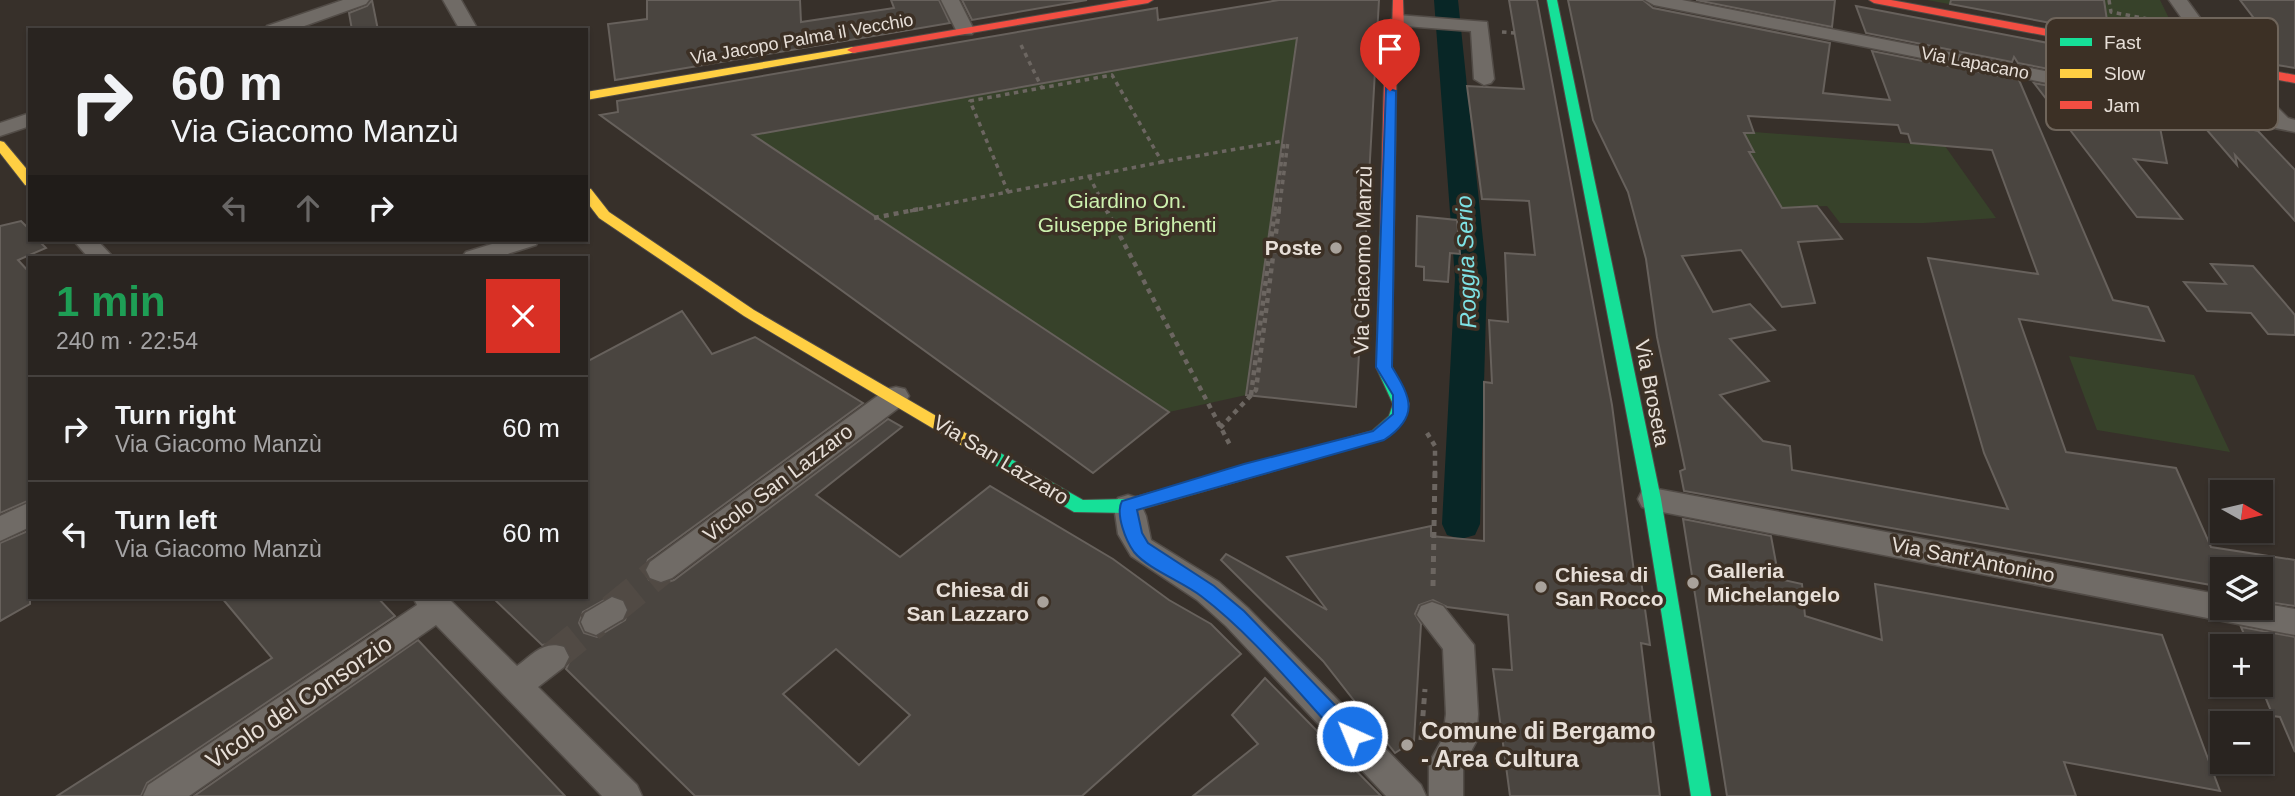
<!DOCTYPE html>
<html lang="en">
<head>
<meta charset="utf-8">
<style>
	:root { --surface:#292420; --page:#312c29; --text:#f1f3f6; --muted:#a5a4a5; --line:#45413e }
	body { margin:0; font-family:Arial,sans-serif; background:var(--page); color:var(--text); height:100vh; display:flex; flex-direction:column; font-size:26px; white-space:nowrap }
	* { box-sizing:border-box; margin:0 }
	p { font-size:23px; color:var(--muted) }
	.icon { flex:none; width:38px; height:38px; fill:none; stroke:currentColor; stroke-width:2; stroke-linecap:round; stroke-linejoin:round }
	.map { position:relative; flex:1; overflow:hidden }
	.drawer { position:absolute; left:28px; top:256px; width:560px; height:343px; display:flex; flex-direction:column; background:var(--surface); border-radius:0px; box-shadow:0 2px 5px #0004,0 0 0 2px var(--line) }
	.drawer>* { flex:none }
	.top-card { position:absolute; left:28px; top:28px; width:560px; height:214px; border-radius:0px; box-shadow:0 2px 5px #0004,0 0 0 2px var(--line); background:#292420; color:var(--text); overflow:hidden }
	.needle { width:46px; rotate:98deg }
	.tools { position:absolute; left:2210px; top:480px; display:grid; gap:14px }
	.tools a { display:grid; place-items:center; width:63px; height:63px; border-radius:0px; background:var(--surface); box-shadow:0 2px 5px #0004,0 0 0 2px var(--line); font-size:35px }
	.pin { position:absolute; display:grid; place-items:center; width:60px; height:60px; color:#fff; margin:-72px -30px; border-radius:50% 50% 50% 0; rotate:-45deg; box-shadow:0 0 7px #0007 }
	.pin .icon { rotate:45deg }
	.me { position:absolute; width:77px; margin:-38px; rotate:316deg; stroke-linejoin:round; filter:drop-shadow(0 0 5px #0008) }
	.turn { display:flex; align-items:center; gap:24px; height:147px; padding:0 28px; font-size:32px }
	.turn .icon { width:91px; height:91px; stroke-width:2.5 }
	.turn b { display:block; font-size:49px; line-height:60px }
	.lanes { display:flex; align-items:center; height:66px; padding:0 28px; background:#0003; justify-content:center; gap:35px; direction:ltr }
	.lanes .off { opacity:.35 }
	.round { display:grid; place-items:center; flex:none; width:74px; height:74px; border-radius:0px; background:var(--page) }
	.head { display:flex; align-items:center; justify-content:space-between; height:119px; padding:0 28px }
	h1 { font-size:42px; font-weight:700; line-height:52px; color:#1e9e55 }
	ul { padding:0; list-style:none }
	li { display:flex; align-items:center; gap:21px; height:105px; padding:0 28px; border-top:2px solid var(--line) }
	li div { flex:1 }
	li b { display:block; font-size:26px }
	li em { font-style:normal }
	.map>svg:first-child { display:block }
</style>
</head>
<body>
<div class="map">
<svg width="2295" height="796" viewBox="0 0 2295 796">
	<rect width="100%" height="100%" fill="#37302a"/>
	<g fill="#37422a">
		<path d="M1927,0H2160L2183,47Z"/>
		<path d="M1302,27L1296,47L1246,395L1169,412L763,142L753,146L743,134Z"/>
		<path d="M1754,132L1945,146L1996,218L1924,223H1840L1827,206L1775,208L1749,152H1754L1744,133Z"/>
		<path d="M2069,356L2194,375L2230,452L2097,430Z"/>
	</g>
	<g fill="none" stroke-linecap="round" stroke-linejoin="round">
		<path fill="#082626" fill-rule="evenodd" d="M1434,0H1458L1487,278L1480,524L1475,535L1461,539L1447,535L1442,524L1455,278Z"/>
	</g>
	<g fill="#4a4540" stroke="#67615c" stroke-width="2" fill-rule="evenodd">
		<path d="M372,0L378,30H352L349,13L367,6Z"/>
		<path d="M647,0H800L801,22L894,8L891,0H939L950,23L615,80L608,24L647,19Z"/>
		<path d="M962,0H1087L972,20Z"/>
		<path d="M1279,0H1379L1356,407L1246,395L1297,38L753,135L1169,412L1093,473L600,115L618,112L617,101L1157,8L1158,20Z"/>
		<path d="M1509,0H1537L1612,405L1634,572L1640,573L1650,645L1641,643L1660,796H1510L1493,669L1512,670L1508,615L1447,607L1433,600L1419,605L1415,614L1421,624L1414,741L1395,753L1323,661L1221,560L1226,554L1327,610L1287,557L1431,526V536L1484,541V382L1492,383L1489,320L1508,322L1505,253L1535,255L1529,201L1482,199L1467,86L1524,89Z"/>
		<path d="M1568,0H1643L1653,8L1830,43L1823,93L1890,100L1872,51L2019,80L2113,300L2148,307L2164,341L2019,319L2066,452L2176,468L2211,547L2295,560V606L2261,601V569H2222V587L1684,491L1680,471L1685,469L1657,337L1646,259L1628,192L1593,120ZM1748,116L1898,125L1901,133L1908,134L1911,143L1992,150L2038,274L1928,258L1984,453L2008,509L1792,470L1790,446L1763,441L1720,395L1769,381L1730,339L1775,330L1750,304L1713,312L1682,256L1741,250L1782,307L1815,303L1798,242L1842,239L1817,206L1782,208L1749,152H1754L1744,133H1754Z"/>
		<path d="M1696,0H1835L1832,27Z"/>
		<path d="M1951,0H2104L2109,34L1950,4Z"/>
		<path d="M2240,0H2295V68L2277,65L2271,47L2262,45L2259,25Z"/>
		<path d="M1856,6L2147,62L2152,89L2018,63L2014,57L2012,62L1866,33Z"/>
		<path d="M2034,83L2156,107L2167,163L2134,159L2182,219L2137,217Z"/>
		<path d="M2194,115L2258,131L2295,170V221L2235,155L2237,165Z"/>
		<path d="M1417,216L1457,220L1460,254L1450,253L1448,282L1424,280V267L1416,266Z"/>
		<path d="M21,221L30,230V240H38L46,248L18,260L30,273V500L0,513V226Z"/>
		<path d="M2211,264L2253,266L2295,315V335L2268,334L2251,313L2207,311L2184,282L2226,284Z"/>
		<path d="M682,311L712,354L755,337L863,403L648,560L644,571L649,580L662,584L674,580L888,419L902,427L816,495L900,557L990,486L1113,559L1169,600L1211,624L1241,654L1082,796H695L566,669L571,658L566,646L557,643L542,645L492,597H586V362ZM613,595L625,600L629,609L625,620L597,637L584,633L579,623L583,612ZM836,649L910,715L859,765L783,694Z"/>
		<path d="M1683,519L1771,536L1779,579L1802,584L1805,616L1882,640L1875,584L2162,635L2220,791L2064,762L2076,796H1727Z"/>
		<path d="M30,530V604L0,621V543Z"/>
		<path d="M221,597H377L395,616L147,783L141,796H57L272,658Z"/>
		<path d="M2241,627L2295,637V752L2280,717L2273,716L2260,684H2266L2261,673V646H2249Z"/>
		<path d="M418,640L565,796H194Z"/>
		<path d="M1265,678L1381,796H1193L1258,744L1232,715Z"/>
	</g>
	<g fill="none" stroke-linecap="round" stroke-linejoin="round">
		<g stroke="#514a44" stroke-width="31" stroke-dasharray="31 16" stroke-linecap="butt">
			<path d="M612,610L661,570"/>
			<path d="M553,657L596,622"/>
		</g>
		<defs>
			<g id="street">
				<path d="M343,0H369L366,4L293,30H265L267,26Z"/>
				<path d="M443,0H461L478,30H460Z"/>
				<path d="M941,0H959L974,30L972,34H958Z"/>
				<path d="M1645,0H1682L2260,113L2218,70L2169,0H2187L2232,62L2288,118L2295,120V132L1654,5Z"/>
				<path d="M1398,15L1487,22L1494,79L1491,83L1484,85L1474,79L1471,31L1391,25L1389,21Z"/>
				<path d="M30,113V126L0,136V123Z"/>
				<path d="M73,240H97L113,257H88Z"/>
				<path d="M505,240H539L536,245L498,257H462L466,252Z"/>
				<path d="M896,387L905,389L909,396L905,403L672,578L661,582L650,578L646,570L650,562L887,389Z"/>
				<path d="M1652,488L2222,595V607H2261V603L2295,609V635L1652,510L1642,507L1638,499L1642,491Z"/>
				<path d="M1128,495L1138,498L1146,516L1151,540L1219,582L1248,608L1421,785L1426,796H1386L1226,626L1197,600L1131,556L1118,534L1114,506L1118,498Z"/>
				<path d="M30,502V527L0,541V516Z"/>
				<path d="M413,597H447L517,666C533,654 544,640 564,647L569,657L564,667L538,687L637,785L642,796H602L436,625L189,796H143L148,785L417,605Z"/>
				<path d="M612,597L623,601L627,610L623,619L596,635L585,631L581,622L585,613Z"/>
				<path d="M1432,602L1443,606L1474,645L1478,714L1476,742L1463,766V796H1429V763L1443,738L1446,714L1443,649L1417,615L1421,606Z"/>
			</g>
			<g id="fast">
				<path d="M1547,0H1557L1661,499L1711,796H1691L1643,499Z"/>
				<path d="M1387,229L1394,233L1392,367L1409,404L1402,423L1384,439L1128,513L1074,512L976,454L974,450L976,446H988L1083,500L1128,499L1372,431L1389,416L1393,404L1376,367L1380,233Z"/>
			</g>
			<g id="slow">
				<path d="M853,47L857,48V52L586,100V92Z"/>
				<path d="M0,141L4,142L30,173V186L25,185L0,153Z"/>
				<path d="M586,188L591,189L609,212L754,310L988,446L990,450L988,454H976L744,316L599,218L586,201Z"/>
			</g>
			<g id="jam">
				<path d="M1129,0H1153L1148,3L853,53L847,50L853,47Z"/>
				<path d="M1393,0H1403L1404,31L1397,45L1394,233L1387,237L1380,233L1385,45L1392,31Z"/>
				<path d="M1869,0H1891L2295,75V83L1874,3Z"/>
			</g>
		</defs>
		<use href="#street" stroke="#524c47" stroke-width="3"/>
		<use href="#fast" stroke="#524c47" stroke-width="2"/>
		<use href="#slow" stroke="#524c47" stroke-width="2"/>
		<use href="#jam" stroke="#524c47" stroke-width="2"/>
		<g stroke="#6c6661" stroke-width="3.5" stroke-dasharray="4.5 4.5" stroke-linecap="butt">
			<path d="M2109,0L2111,12L2164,22"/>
			<path d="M1502,32L1515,33"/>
			<path d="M1021,45L1042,88"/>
			<path d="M1089,176L1107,211"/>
			<path d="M1008,192L1162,162"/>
			<path d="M910,211L1008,192L970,101L1112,75L1162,162L1283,141"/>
			<path d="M1275,211L1284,141"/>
			<path d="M1279,211L1288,141"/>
		</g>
		<g stroke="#6c6661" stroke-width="4.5" stroke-dasharray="5 5" stroke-linecap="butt">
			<path d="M1106,209L1230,445"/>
			<path d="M874,218L919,209"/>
			<path d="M1251,395L1275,209"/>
			<path d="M1220,428L1256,390L1279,209"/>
			<path d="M1427,433L1435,446V472"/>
		</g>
		<g stroke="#6c6661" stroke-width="5" stroke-dasharray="6 6" stroke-linecap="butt">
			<path d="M1433,586L1435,470"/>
			<path d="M1421,740L1425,689"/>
		</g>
		<use href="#street" fill="#706b66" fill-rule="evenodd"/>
		<use href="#fast" fill="#16e098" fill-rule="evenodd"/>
		<use href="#slow" fill="#ffcf43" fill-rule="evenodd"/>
		<use href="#jam" fill="#f24e42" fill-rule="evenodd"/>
	</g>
	<path fill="#1a73e8" stroke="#114b97" stroke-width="2" d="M1386,88L1396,91L1392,367C1411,398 1420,416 1384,440L1137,510L1142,533L1148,543L1214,586L1244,611L1359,730L1362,736L1359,743L1352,745L1345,743C1299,694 1255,637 1201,596C1183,582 1148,569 1134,552C1126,541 1115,514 1122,501L1244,464L1373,431L1393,414V395L1376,367Z"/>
	<g fill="#a9a29b" stroke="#3c3025" stroke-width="2.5">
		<circle cx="1336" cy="248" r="7"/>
		<circle cx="1693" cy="583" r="7"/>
		<circle cx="1541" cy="587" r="7"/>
		<circle cx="1043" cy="602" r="7"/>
		<circle cx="1407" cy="745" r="7"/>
	</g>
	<g text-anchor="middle" stroke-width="7" stroke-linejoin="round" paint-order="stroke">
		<g font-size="18" fill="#e7dfd8" stroke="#3c3025">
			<text transform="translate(802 39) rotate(-10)" y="6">Via Jacopo Palma il Vecchio</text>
			<text transform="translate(1975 63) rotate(11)" y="6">Via Lapacano</text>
		</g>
		<g font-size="21" fill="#ccf0ae" stroke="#3c3025">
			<text x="1127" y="208">Giardino On.<tspan x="1127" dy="24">Giuseppe Brighenti</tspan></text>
		</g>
		<g font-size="21" font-weight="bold" fill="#e7dfd8" stroke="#3c3025" text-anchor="end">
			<text x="1322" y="255">Poste</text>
			<text x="1707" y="578" text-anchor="start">Galleria<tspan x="1707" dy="24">Michelangelo</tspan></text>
			<text x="1555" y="582" text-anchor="start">Chiesa di<tspan x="1555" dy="24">San Rocco</tspan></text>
			<text x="1029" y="597">Chiesa di<tspan x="1029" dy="24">San Lazzaro</tspan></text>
		</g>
		<g font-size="21" fill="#e7dfd8" stroke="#3c3025">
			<text transform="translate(1363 260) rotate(-89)" y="7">Via Giacomo Manzù</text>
			<text transform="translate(1652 393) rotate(79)" y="7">Via Broseta</text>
			<text transform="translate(1001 460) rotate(31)" y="7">Via San Lazzaro</text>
			<text transform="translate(778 483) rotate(-37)" y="7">Vicolo San Lazzaro</text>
			<text transform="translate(1973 560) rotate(11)" y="7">Via Sant'Antonino</text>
		</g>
		<g font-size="23" font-style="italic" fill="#7ee2e5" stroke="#3c3025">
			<text transform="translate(1466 262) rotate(-92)" y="8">Roggia Serio</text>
		</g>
		<g font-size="24" fill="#e7dfd8" stroke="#3c3025">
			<text transform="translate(299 702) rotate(-34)" y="8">Vicolo del Consorzio</text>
		</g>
		<g font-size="24" font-weight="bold" fill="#e7dfd8" stroke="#3c3025" text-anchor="start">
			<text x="1421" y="739">Comune di Bergamo<tspan x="1421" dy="28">- Area Cultura</tspan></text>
		</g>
	</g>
	<rect x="2046" y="18" width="232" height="112" rx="10" fill="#3c3025" stroke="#6f655b" stroke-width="2"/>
	<rect x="2060" y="38" width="32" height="8" fill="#16e098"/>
	<rect x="2060" y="69" width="32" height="9" fill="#ffcf43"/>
	<rect x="2060" y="101" width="32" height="8" fill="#f24e42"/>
	<g font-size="19" fill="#e7dfd8">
		<text x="2104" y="49">Fast</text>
		<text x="2104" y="80">Slow</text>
		<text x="2104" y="112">Jam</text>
	</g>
</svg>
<div class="tools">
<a><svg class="needle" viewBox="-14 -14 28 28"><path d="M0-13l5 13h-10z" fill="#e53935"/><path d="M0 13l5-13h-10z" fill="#a5a4a5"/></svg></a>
<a><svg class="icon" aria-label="layers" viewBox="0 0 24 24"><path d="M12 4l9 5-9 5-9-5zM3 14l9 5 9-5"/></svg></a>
<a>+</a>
<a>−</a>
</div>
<div class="pin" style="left:1390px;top:91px;background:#d93025"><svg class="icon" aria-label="arrive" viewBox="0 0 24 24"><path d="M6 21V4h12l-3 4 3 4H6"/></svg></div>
<svg class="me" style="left:1352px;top:736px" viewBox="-20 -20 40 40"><circle r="17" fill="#1a73e8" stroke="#fff" stroke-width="3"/><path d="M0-11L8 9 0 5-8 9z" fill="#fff"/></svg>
<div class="top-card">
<div class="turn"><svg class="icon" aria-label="right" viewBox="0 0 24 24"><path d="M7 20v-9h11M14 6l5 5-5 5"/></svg><div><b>60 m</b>Via Giacomo Manzù</div></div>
<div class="lanes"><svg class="icon off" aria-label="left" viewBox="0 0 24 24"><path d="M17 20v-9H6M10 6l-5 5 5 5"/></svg><svg class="icon off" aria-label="ahead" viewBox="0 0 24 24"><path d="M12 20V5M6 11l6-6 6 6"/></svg><svg class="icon" aria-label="right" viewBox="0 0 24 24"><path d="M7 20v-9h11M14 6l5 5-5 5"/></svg></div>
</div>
<section class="drawer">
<div class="head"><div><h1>1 min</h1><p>240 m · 22:54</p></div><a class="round" style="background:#d93025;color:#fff"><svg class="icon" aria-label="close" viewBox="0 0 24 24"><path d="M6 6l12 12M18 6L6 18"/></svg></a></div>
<ul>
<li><svg class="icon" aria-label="right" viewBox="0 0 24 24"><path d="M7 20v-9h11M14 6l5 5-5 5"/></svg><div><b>Turn right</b><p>Via Giacomo Manzù</p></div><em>60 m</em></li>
<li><svg class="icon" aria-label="left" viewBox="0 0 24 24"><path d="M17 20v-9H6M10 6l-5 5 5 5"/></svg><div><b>Turn left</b><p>Via Giacomo Manzù</p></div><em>60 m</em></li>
</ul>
</section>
</div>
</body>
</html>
